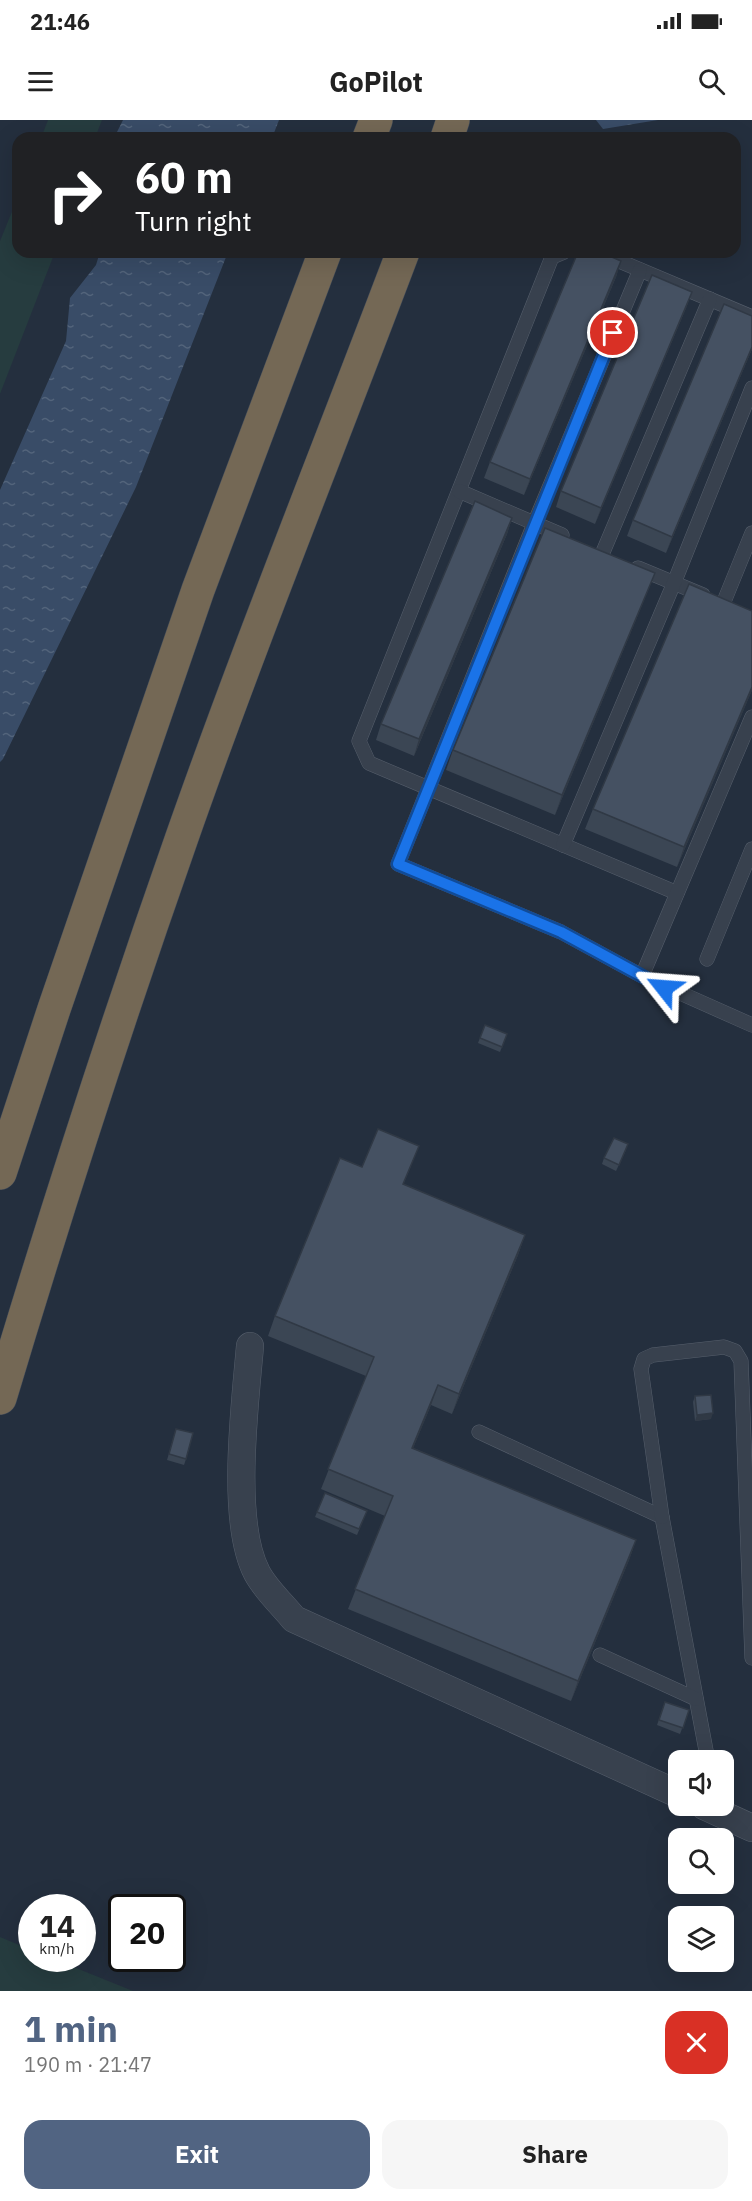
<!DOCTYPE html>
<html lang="en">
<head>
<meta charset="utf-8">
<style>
	:root { --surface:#fff; --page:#f6f6f6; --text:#222; --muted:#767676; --accent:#516482 }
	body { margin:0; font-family:"IBM Plex Sans",sans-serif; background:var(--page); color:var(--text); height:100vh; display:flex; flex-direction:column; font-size:22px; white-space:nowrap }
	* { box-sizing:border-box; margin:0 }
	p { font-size:20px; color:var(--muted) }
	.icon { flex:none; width:33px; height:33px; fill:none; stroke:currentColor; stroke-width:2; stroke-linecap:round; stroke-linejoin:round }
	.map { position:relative; height:1871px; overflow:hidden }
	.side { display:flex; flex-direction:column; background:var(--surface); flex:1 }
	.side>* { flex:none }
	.top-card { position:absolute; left:12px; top:12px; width:729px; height:126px; border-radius:18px; box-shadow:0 6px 24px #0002; background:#202124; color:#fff; overflow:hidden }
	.buttons { position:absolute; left:668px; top:1630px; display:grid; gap:12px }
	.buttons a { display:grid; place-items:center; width:66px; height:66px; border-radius:12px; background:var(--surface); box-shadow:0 6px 24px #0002; font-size:30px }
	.speed { position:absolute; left:18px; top:1774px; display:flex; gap:12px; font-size:30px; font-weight:700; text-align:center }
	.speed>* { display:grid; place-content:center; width:78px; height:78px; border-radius:50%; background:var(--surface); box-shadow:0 6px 24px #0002; line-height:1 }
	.speed small { font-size:15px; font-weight:400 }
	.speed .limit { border:3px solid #111; border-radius:9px; background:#fff; color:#111 }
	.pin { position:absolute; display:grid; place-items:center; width:51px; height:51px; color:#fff; margin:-26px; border:3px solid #fff; border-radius:50%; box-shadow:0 2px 6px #0007 }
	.me { position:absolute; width:66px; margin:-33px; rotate:298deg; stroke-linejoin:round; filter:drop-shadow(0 0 4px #0008) }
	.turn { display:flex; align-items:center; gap:21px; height:126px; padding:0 24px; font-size:27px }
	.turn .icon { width:78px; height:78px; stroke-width:2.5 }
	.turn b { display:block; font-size:42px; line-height:51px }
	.round { display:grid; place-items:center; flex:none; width:63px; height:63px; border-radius:18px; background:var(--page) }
	.overview { display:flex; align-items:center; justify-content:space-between; height:102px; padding:0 24px }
	h1 { font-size:36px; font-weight:700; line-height:45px; color:var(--accent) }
	.button { display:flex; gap:12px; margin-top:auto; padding:12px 24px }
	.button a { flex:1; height:69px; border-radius:18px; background:var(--accent); color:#fff; font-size:24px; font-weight:700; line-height:69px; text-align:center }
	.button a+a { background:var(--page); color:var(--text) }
	.status { display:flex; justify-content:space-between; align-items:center; height:42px; padding:0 30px; background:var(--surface); direction:ltr }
	.status svg { height:16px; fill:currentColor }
	header { display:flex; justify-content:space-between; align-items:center; height:78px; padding:0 24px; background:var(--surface); font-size:27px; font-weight:700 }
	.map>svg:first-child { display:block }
</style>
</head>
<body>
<div class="status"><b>21:46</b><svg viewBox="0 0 49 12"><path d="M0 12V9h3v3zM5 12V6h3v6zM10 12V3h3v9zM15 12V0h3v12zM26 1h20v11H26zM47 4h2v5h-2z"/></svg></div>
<header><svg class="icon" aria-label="menu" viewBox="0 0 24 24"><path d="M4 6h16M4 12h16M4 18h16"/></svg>GoPilot<svg class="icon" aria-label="search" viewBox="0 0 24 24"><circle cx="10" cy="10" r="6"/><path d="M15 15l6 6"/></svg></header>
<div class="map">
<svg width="752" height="1871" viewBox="0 0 752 1871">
	<defs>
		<pattern id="water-ripples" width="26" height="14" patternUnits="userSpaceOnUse" patternTransform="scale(1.5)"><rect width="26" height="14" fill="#394c67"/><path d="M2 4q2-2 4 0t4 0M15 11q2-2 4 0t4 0" fill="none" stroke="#53647b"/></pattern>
	</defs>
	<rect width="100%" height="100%" fill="#242f3e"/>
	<g fill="#263c3f">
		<path d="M48,0H102L95,18H41Z"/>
		<path d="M18,77V132H55L0,274V121Z"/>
		<path d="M0,1817L31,1830L32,1839H54L133,1871H0Z"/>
	</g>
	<g fill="url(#water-ripples)">
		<path d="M123,0H279L272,18H114Z"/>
		<path d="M596,0H658L603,9Z"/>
		<path d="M100,132H228L136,367L3,639L0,642V370L66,221L70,178L96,145Z"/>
	</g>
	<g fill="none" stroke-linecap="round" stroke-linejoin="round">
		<defs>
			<g id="service">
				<path d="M564,132L552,137L359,621L369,643L677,773"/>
				<path d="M598,132L752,197"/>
				<path d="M640,150L534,404L398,744L561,812L642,856"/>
				<path d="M459,371L562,415"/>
				<path d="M603,432L710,179"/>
				<path d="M638,448L703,475"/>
				<path d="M723,484L752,413"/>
				<path d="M752,597L642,856L752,905"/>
				<path d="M563,725L674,463L752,268"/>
				<path d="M707,839L752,729"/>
				<path d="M479,1312L662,1397L708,1641"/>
				<path d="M662,1397L641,1249L644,1239L653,1235L724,1227L735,1231L741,1241L752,1538"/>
				<path d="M600,1535L696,1579"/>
			</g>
			<g id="minor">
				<path d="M250,1226C245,1284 230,1402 257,1453C266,1470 282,1484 294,1499L678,1674"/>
				<path d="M704,1686L752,1708"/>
			</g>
			<g id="motorway">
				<path d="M369,18L376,0"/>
				<path d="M447,18L453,0"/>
				<path d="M0,1053L54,889L198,470L325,132"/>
				<path d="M0,1278C56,1091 116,905 181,720C250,523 329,328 403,132"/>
			</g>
		</defs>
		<use href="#service" stroke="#565f6c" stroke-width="15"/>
		<use href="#minor" stroke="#565f6c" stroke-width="28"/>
		<use href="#motorway" stroke="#434c59" stroke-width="34"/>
		<use href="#service" stroke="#38414e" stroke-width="14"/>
		<use href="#minor" stroke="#38414e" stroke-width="27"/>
		<use href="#motorway" stroke="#746855" stroke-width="33"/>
	</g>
	<g fill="#3b4654">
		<path d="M621,141L616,157L524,375L484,358L490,342Z"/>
		<path d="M692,172L686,188L595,404L556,387L561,371Z"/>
		<path d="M752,229L666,433L627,416L633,400Z"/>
		<path d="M512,398L507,414L414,636L376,620L381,604Z"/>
		<path d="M655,453L647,473L555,695L446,650L453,630Z"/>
		<path d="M752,570L677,747L585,709L593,689Z"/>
		<path d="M485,905L507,914L500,932L478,923Z"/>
		<path d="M626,1030L616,1051L602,1044L604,1038Z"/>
		<path d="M411,1046L403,1065L525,1115L518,1135L452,1294L431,1285L413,1328L636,1420L629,1440L571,1581L348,1489L385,1396L321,1369L366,1256L268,1216L275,1196Z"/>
		<path d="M695,1276L711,1299L695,1301L693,1282Z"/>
		<path d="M176,1309L186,1339L184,1345L167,1340Z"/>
		<path d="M325,1373L367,1391L357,1415L315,1397Z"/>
		<path d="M665,1582L689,1590L680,1614L657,1605Z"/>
	</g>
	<g fill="#303945">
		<path d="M621,141L616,157L524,375L530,359Z"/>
		<path d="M692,172L686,188L595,404L601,388Z"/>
		<path d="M752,227V229L666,433L672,417Z"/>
		<path d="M512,398L507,414L414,636L419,619Z"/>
		<path d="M655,453L647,473L555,695L562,675Z"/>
		<path d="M752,567V570L677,747L684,727Z"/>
		<path d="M525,1115L518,1135L452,1294L459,1274Z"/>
		<path d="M438,1265L431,1285L405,1348L412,1328Z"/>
		<path d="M713,1293L711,1299L695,1301L697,1295Z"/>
		<path d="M636,1420L629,1440L571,1581L578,1561Z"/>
	</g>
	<g fill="#455162" stroke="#303945" stroke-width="1.5">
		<path d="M578,132H600L621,141L530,359L490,342Z"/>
		<path d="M652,155L692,172L601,388L561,371Z"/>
		<path d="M724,184L752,196V227L672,417L633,400Z"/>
		<path d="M475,381L512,398L419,619L381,604Z"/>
		<path d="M545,408L655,453L562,675L453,630Z"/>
		<path d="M689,464L752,491V567L684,727L593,689Z"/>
		<path d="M485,905L507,914L502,927L480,918Z"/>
		<path d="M378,1009L419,1026L403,1064L525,1115L459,1274L438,1265L412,1328L636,1420L578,1561L355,1469L393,1376L328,1349L374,1237L275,1196L340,1038L362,1047Z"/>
		<path d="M614,1018L628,1024L619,1045L604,1038Z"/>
		<path d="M711,1275L713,1293L697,1295L695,1276Z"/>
		<path d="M176,1309L193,1313L186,1339L169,1334Z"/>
		<path d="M325,1373L367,1391L359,1409L317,1392Z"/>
		<path d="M665,1582L689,1590L683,1608L659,1600Z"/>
	</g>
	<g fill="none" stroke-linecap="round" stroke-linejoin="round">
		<defs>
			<path id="route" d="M613,213L398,744L561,812L664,868"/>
		</defs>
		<use href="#route" stroke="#114b97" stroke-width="15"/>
		<use href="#route" stroke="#1a73e8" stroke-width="10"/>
	</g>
</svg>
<div class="buttons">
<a><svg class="icon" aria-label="sound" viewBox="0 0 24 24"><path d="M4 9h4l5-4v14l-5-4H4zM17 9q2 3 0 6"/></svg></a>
<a><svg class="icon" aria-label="search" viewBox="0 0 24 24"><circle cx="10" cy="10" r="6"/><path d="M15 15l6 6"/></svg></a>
<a><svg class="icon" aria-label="layers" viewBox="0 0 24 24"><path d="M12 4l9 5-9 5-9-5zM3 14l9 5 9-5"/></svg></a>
</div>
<div class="speed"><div>14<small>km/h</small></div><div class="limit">20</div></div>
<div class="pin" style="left:613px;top:213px;background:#d93025"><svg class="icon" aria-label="arrive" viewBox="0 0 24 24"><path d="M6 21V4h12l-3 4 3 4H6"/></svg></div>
<svg class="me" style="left:664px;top:868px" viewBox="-20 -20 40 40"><path d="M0-17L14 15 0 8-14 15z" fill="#1a73e8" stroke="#fff" stroke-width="4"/></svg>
<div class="top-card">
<div class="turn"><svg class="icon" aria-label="right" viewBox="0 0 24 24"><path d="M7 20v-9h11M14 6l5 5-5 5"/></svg><div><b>60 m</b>Turn right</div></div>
</div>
</div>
<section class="side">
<div class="overview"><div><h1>1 min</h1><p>190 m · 21:47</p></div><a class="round" style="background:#d93025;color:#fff"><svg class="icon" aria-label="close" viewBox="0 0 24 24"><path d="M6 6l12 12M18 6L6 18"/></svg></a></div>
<div class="button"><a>Exit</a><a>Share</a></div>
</section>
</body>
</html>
